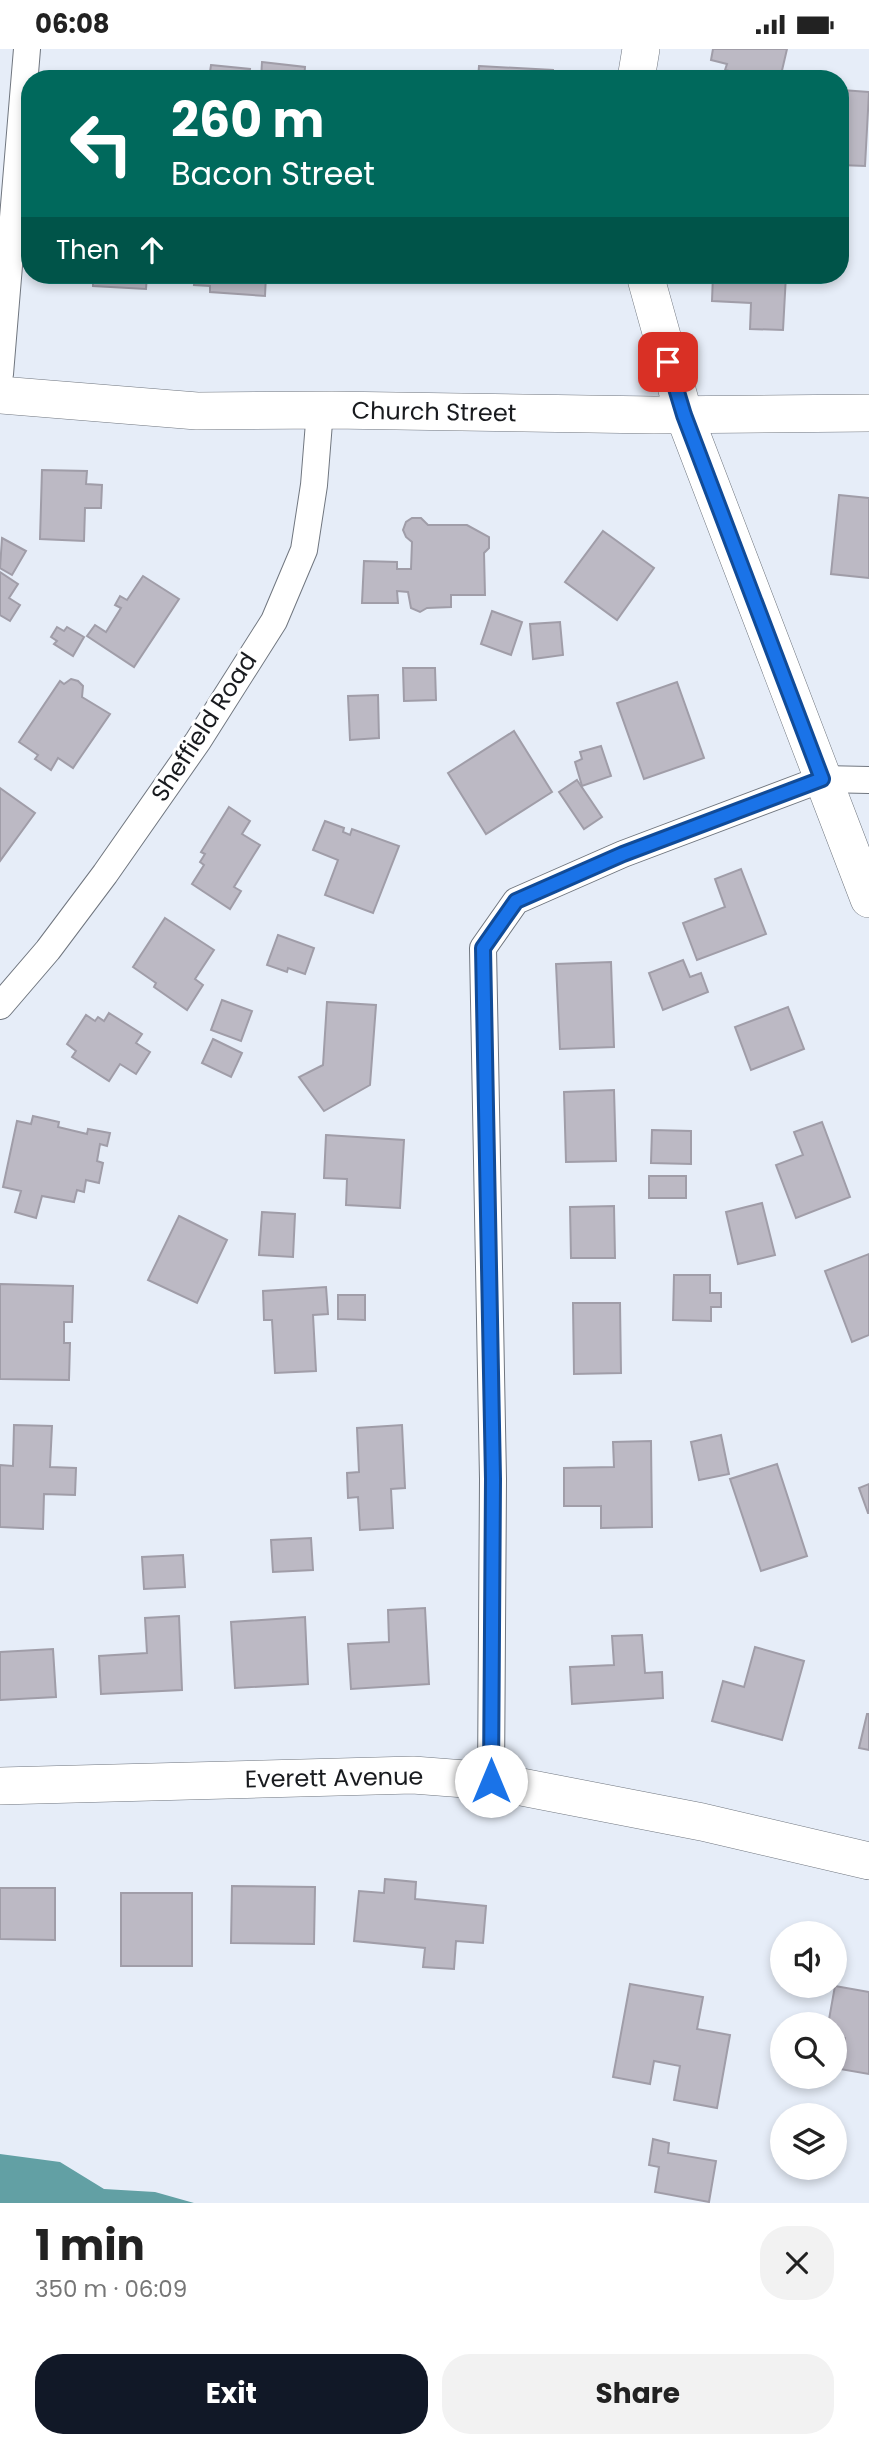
<!DOCTYPE html>
<html lang="en">
<head>
<meta charset="utf-8">
<style>
	:root { --surface:#fff; --page:#f2f2f2; --text:#222; --muted:#767676; --accent:#111827 }
	body { margin:0; font-family:Poppins,sans-serif; background:var(--page); color:var(--text); height:100vh; display:flex; flex-direction:column; font-size:26px; white-space:nowrap }
	* { box-sizing:border-box; margin:0 }
	p { font-size:23px; color:var(--muted) }
	.icon { flex:none; width:38px; height:38px; fill:none; stroke:currentColor; stroke-width:2; stroke-linecap:round; stroke-linejoin:round }
	.map { position:relative; height:2154px; overflow:hidden }
	.side { display:flex; flex-direction:column; background:var(--surface); flex:1 }
	.side>* { flex:none }
	.top-card { position:absolute; left:21px; top:21px; width:828px; height:214px; border-radius:28px; box-shadow:0 4px 10px #0003; background:#00695c; color:#fff; overflow:hidden }
	.fabs { position:absolute; left:770px; top:1872px; display:grid; gap:14px }
	.fabs a { display:grid; place-items:center; width:77px; height:77px; border-radius:50%; background:var(--surface); box-shadow:0 4px 10px #0003; font-size:35px }
	.pin { position:absolute; display:grid; place-items:center; width:60px; height:60px; color:#fff; margin:-30px; border-radius:14px; box-shadow:0 4px 10px #0006 }
	.me { position:absolute; width:77px; margin:-38px; rotate:0deg; stroke-linejoin:round; filter:drop-shadow(0 0 5px #0008) }
	.turn { display:flex; align-items:center; gap:24px; height:147px; padding:0 35px; font-size:32px }
	.turn .icon { width:91px; height:91px; stroke-width:2.5 }
	.turn b { display:block; font-size:49px; line-height:60px }
	.then { display:flex; align-items:center; height:66px; padding:0 35px; background:#0003; gap:14px; font-size:26px }
	.round { display:grid; place-items:center; flex:none; width:74px; height:74px; border-radius:28px; background:var(--page) }
	.headline { display:flex; align-items:center; justify-content:space-between; height:119px; padding:0 35px }
	h1 { font-size:42px; font-weight:700; line-height:52px }
	.primary-button { display:flex; gap:14px; margin-top:auto; padding:14px 35px }
	.primary-button a { flex:1; height:80px; border-radius:28px; background:var(--accent); color:#fff; font-size:28px; font-weight:700; line-height:80px; text-align:center }
	.primary-button a+a { background:var(--page); color:var(--text) }
	.status { display:flex; justify-content:space-between; align-items:center; height:49px; padding:0 35px; background:var(--surface); direction:ltr }
	.status svg { height:19px; fill:currentColor }
	.map>svg:first-child { display:block }
</style>
</head>
<body>
<div class="status"><b>06:08</b><svg viewBox="0 0 49 12"><path d="M0 12V9h3v3zM5 12V6h3v6zM10 12V3h3v9zM15 12V0h3v12zM26 1h20v11H26zM47 4h2v5h-2z"/></svg></div>
<div class="map">
<svg width="869" height="2154" viewBox="0 0 869 2154">
	<rect width="100%" height="100%" fill="#e6edf8"/>
	<path fill="#62a0a4" d="M0,2105L60,2113L104,2140L155,2143L194,2154H0Z"/>
	<g fill="#bcb9c4" stroke="#a09da8" stroke-width="2">
		<path d="M713,0H787L780,30H762L725,21L727,15L711,11Z"/>
		<path d="M262,13L305,18L304,30H261Z"/>
		<path d="M211,16L250,20L249,30H209Z"/>
		<path d="M479,17L553,21V30H478Z"/>
		<path d="M842,41L869,43L865,117L840,116Z"/>
		<path d="M78,226H147L146,240L93,237V230L78,229Z"/>
		<path d="M195,226H266L265,247L210,243V237L194,236Z"/>
		<path d="M713,226H786L783,281L750,280L751,254L712,252Z"/>
		<path d="M42,421L87,422L86,435L102,436L101,459H85L84,492L40,490Z"/>
		<path d="M839,446L869,449V529L831,525Z"/>
		<path d="M412,469H421L428,476H467L489,488V499L484,504L485,546H451V558L427,559L420,563L411,559L408,543L397,542L398,554H362L364,512L397,513V520H411L412,493L406,488L403,481L406,473Z"/>
		<path d="M603,482L654,519L617,571L565,533Z"/>
		<path d="M2,489L26,502L12,526L0,519Z"/>
		<path d="M0,523L18,535L9,549L20,556L10,572L0,566Z"/>
		<path d="M143,527L179,550L134,618L87,587L95,576L106,583L121,559L115,556L120,547L127,551Z"/>
		<path d="M492,562L522,573L511,606L481,595Z"/>
		<path d="M560,573L563,606L533,610L530,575Z"/>
		<path d="M57,578L64,582L67,578L84,588L73,607L54,595L57,592L51,588Z"/>
		<path d="M403,619H435L436,651L404,652Z"/>
		<path d="M71,630L78,632L83,637L82,648L110,665L73,719L58,709L51,721L35,710L38,706L19,693L60,632L64,635Z"/>
		<path d="M677,633L704,709L644,730L617,654Z"/>
		<path d="M378,646L379,689L350,691L348,647Z"/>
		<path d="M514,682L552,743L486,785L448,724Z"/>
		<path d="M601,697L611,727L582,737L575,713L582,710L580,703Z"/>
		<path d="M577,731L602,768L584,780L559,743Z"/>
		<path d="M0,739L35,764L0,812Z"/>
		<path d="M229,758L250,772L242,785L260,796L234,838L241,842L230,860L192,835L204,816L200,813L205,805L201,803Z"/>
		<path d="M325,772L344,779L343,783L350,786L352,780L399,797L373,864L325,846L338,811L313,801Z"/>
		<path d="M741,820L766,885L697,911L683,874L725,858L715,830Z"/>
		<path d="M165,869L214,901L195,930L203,936L187,961L154,938L156,934L133,918Z"/>
		<path d="M278,886L314,899L305,925L288,919L287,923L267,916Z"/>
		<path d="M683,911L690,928L701,924L708,943L663,961L649,924Z"/>
		<path d="M611,913L614,998L560,1000L556,915Z"/>
		<path d="M222,951L252,962L241,992L211,981Z"/>
		<path d="M327,953L376,956L370,1036L324,1062L299,1028L323,1016Z"/>
		<path d="M788,958L804,1000L751,1021L735,978Z"/>
		<path d="M109,964L142,985L136,994L150,1003L136,1025L120,1015L109,1032L72,1008L76,1002L67,995L86,966L95,972L98,968L104,972Z"/>
		<path d="M213,990L242,1004L231,1028L202,1014Z"/>
		<path d="M614,1041L616,1112L566,1113L564,1043Z"/>
		<path d="M33,1067L59,1073L58,1078L87,1085L88,1080L110,1084L107,1097L100,1095L97,1112L103,1114L99,1134L86,1131L84,1143L77,1141L74,1153L42,1147L36,1169L15,1163L21,1142L3,1138L17,1072L31,1075Z"/>
		<path d="M822,1073L850,1148L796,1169L776,1116L803,1106L794,1083Z"/>
		<path d="M652,1081L691,1082V1115L651,1114Z"/>
		<path d="M326,1086L404,1091L400,1159L346,1156L347,1130L324,1129Z"/>
		<rect x="649" y="1127" width="37" height="22"/>
		<path d="M762,1154L775,1206L738,1215L726,1163Z"/>
		<path d="M614,1157L615,1209H571L570,1158Z"/>
		<path d="M262,1163L295,1165L293,1208L259,1206Z"/>
		<path d="M179,1167L227,1191L197,1254L148,1231Z"/>
		<path d="M869,1205V1286L852,1293L825,1222Z"/>
		<path d="M674,1226H710V1244H721V1258H711V1272L673,1271Z"/>
		<path d="M0,1235L73,1237L72,1273H64V1294H70L69,1331L0,1330Z"/>
		<path d="M326,1238L328,1265L313,1266L316,1322L275,1324L272,1271H264L263,1242Z"/>
		<path d="M338,1246H365V1271L338,1270Z"/>
		<path d="M573,1254H620L621,1324L574,1325Z"/>
		<path d="M14,1376L52,1377L50,1418L76,1419L75,1446L44,1445L43,1480L0,1478V1416L13,1417Z"/>
		<path d="M402,1376L405,1439L391,1440L393,1479L360,1481L358,1448L348,1449L347,1424L359,1423L357,1379Z"/>
		<path d="M721,1386L729,1425L699,1431L691,1393Z"/>
		<path d="M651,1392L652,1478L601,1479V1457H564V1419L614,1418L613,1393Z"/>
		<path d="M777,1415L807,1507L761,1522L730,1430Z"/>
		<path d="M869,1435V1464H868L859,1439Z"/>
		<path d="M311,1489L313,1521L273,1523L271,1491Z"/>
		<path d="M183,1506L185,1538L144,1540L142,1508Z"/>
		<path d="M425,1559L429,1635L351,1640L348,1595L389,1593L388,1561Z"/>
		<path d="M179,1567L182,1641L101,1645L99,1607L147,1604L145,1569Z"/>
		<path d="M305,1568L308,1635L235,1639L231,1573Z"/>
		<path d="M642,1586L645,1624L662,1623L663,1649L572,1655L570,1618L614,1616L612,1587Z"/>
		<path d="M755,1598L804,1612L782,1691L712,1672L723,1632L744,1638Z"/>
		<path d="M53,1600L56,1648L0,1651V1603Z"/>
		<path d="M867,1665H869V1701L859,1699Z"/>
		<path d="M385,1830L416,1833L415,1850L486,1857L483,1894L456,1892L454,1920L423,1918L425,1899L354,1892L359,1842L384,1844Z"/>
		<path d="M232,1837L315,1838L314,1895L231,1894Z"/>
		<path d="M0,1839H55V1891L0,1890Z"/>
		<rect x="121" y="1844" width="71" height="73"/>
		<path d="M630,1935L703,1948L697,1980L730,1986L717,2059L674,2051L680,2017L654,2012L650,2035L613,2028Z"/>
		<path d="M835,1937L869,1943V2025L840,2020L845,1989L835,1987V1976H828Z"/>
		<path d="M653,2090L669,2094L668,2104L716,2112L709,2153L655,2143L659,2118L649,2116Z"/>
	</g>
	<g fill="none" stroke-linecap="round" stroke-linejoin="round">
		<defs>
			<g id="street">
				<path d="M0,325L27,0"/>
				<path d="M0,957L48,901L105,825L198,692L274,572L304,501L314,436L320,361"/>
				<path d="M491,1732L493,1430L483,899L516,852L623,805L822,730L869,731"/>
			</g>
			<g id="secondary">
				<path d="M636,30L641,0"/>
				<path d="M645,226L684,366L869,850"/>
				<path d="M0,346L197,362L332,361L654,366L869,364"/>
				<path d="M0,1737L413,1726L491,1732L702,1773L869,1812"/>
			</g>
		</defs>
		<use href="#street" stroke="#70767f" stroke-width="28"/>
		<use href="#secondary" stroke="#70767f" stroke-width="38"/>
		<use href="#street" stroke="#fff" stroke-width="26"/>
		<use href="#secondary" stroke="#fff" stroke-width="37"/>
	</g>
	<g fill="none" stroke-linecap="round" stroke-linejoin="round">
		<defs>
			<path id="route" d="M491,1732L493,1430L483,899L516,852L623,805L822,730L684,366L668,313"/>
		</defs>
		<use href="#route" stroke="#114b97" stroke-width="18"/>
		<use href="#route" stroke="#1a73e8" stroke-width="12"/>
	</g>
	<g text-anchor="middle" stroke-width="6" stroke-linejoin="round" paint-order="stroke">
		<g font-size="24" fill="#181a1e" stroke="#fff">
			<text transform="translate(434 363) rotate(1)" y="8">Church Street</text>
			<text transform="translate(204 678) rotate(-57)" y="8">Sheffield Road</text>
			<text transform="translate(334 1729) rotate(-1)" y="8">Everett Avenue</text>
		</g>
	</g>
</svg>
<div class="fabs">
<a><svg class="icon" aria-label="sound" viewBox="0 0 24 24"><path d="M4 9h4l5-4v14l-5-4H4zM17 9q2 3 0 6"/></svg></a>
<a><svg class="icon" aria-label="search" viewBox="0 0 24 24"><circle cx="10" cy="10" r="6"/><path d="M15 15l6 6"/></svg></a>
<a><svg class="icon" aria-label="layers" viewBox="0 0 24 24"><path d="M12 4l9 5-9 5-9-5zM3 14l9 5 9-5"/></svg></a>
</div>
<div class="pin" style="left:668px;top:313px;background:#d93025"><svg class="icon" aria-label="arrive" viewBox="0 0 24 24"><path d="M6 21V4h12l-3 4 3 4H6"/></svg></div>
<svg class="me" style="left:491px;top:1732px" viewBox="-20 -20 40 40"><circle r="19" fill="#fff"/><path d="M0-13L10 11 0 6-10 11z" fill="#1a73e8"/></svg>
<div class="top-card">
<div class="turn"><svg class="icon" aria-label="left" viewBox="0 0 24 24"><path d="M17 20v-9H6M10 6l-5 5 5 5"/></svg><div><b>260 m</b>Bacon Street</div></div>
<div class="then">Then<svg class="icon" aria-label="ahead" viewBox="0 0 24 24"><path d="M12 20V5M6 11l6-6 6 6"/></svg></div>
</div>
</div>
<section class="side">
<div class="headline"><div><h1>1 min</h1><p>350 m · 06:09</p></div><a class="round"><svg class="icon" aria-label="close" viewBox="0 0 24 24"><path d="M6 6l12 12M18 6L6 18"/></svg></a></div>
<div class="primary-button"><a>Exit</a><a>Share</a></div>
</section>
</body>
</html>
